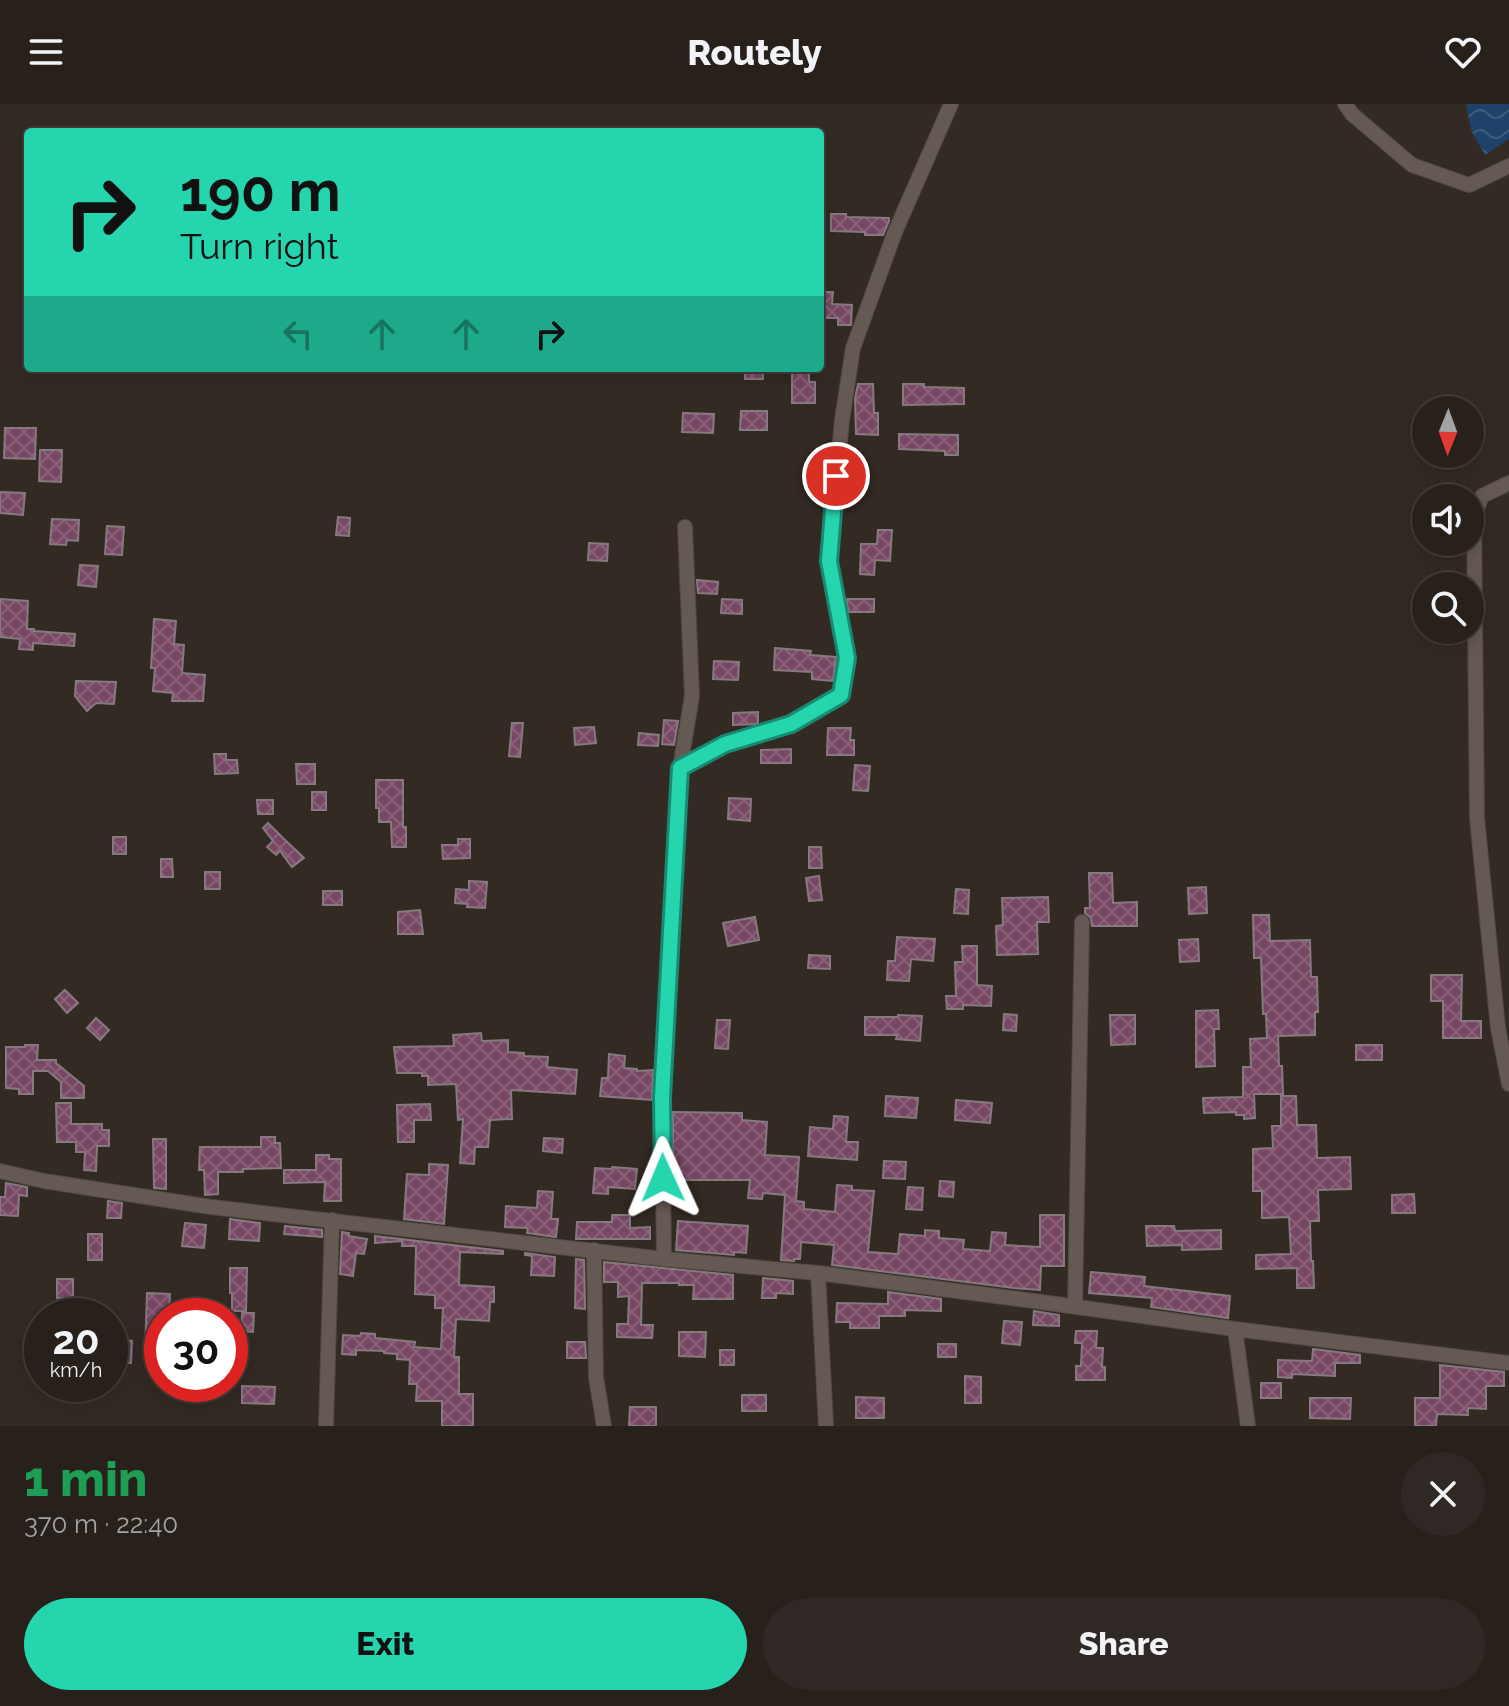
<!DOCTYPE html>
<html lang="en">
<head>
<meta charset="utf-8">
<style>
	:root { --surface:#27201b; --page:#2f2824; --text:#f1f3f6; --muted:#a4a3a3; --line:#433e3a; --accent:#25d5ae }
	body { margin:0; font-family:Raleway,sans-serif; background:var(--page); color:var(--text); height:100vh; display:flex; flex-direction:column; font-size:30px; white-space:nowrap }
	* { box-sizing:border-box; margin:0 }
	p { font-size:26px; color:var(--muted) }
	.icon { flex:none; width:44px; height:44px; fill:none; stroke:currentColor; stroke-width:2; stroke-linecap:round; stroke-linejoin:round }
	.map { position:relative; height:1322px; overflow:hidden }
	.panel { display:flex; flex-direction:column; background:var(--surface); flex:1 }
	.panel>* { flex:none }
	.banner { position:absolute; left:24px; top:24px; width:800px; height:244px; border-radius:8px; box-shadow:0 4px 20px #0003,0 0 0 2px var(--line); background:#25d5ae; color:#111; overflow:hidden }
	.needle { width:52px; rotate:181deg }
	.fabs { position:absolute; left:1412px; top:292px; display:grid; gap:16px }
	.fabs a { display:grid; place-items:center; width:72px; height:72px; border-radius:50%; background:var(--surface); box-shadow:0 4px 20px #0003,0 0 0 2px var(--line); font-size:40px }
	.speed { position:absolute; left:24px; top:1194px; display:flex; gap:16px; font-size:40px; font-weight:700; text-align:center }
	.speed>* { display:grid; place-content:center; width:104px; height:104px; border-radius:50%; background:var(--surface); box-shadow:0 4px 20px #0003,0 0 0 2px var(--line); line-height:1 }
	.speed small { font-size:20px; font-weight:400 }
	.speed .limit { border:12px solid #d22; background:#fff; color:#111 }
	.pin { position:absolute; display:grid; place-items:center; width:68px; height:68px; color:#fff; margin:-34px; border:4px solid #fff; border-radius:50%; box-shadow:0 2px 8px #0007 }
	.me { position:absolute; width:88px; margin:-44px; rotate:359deg; stroke-linejoin:round; filter:drop-shadow(0 0 6px #0008) }
	.turn { display:flex; align-items:center; gap:28px; height:168px; padding:0 24px; font-size:36px }
	.turn .icon { width:104px; height:104px; stroke-width:2.5 }
	.turn b { display:block; font-size:56px; line-height:68px }
	.lanes { display:flex; align-items:center; height:76px; padding:0 24px; background:#0003; justify-content:center; gap:40px; direction:ltr }
	.lanes .off { opacity:.35 }
	.round { display:grid; place-items:center; flex:none; width:84px; height:84px; border-radius:42px; background:var(--page) }
	.headline { display:flex; align-items:center; justify-content:space-between; height:136px; padding:0 24px }
	h1 { font-size:48px; font-weight:800; line-height:60px; color:#1e9e55 }
	.primary-button { display:flex; gap:16px; margin-top:auto; padding:16px 24px }
	.primary-button a { flex:1; height:92px; border-radius:48px; background:var(--accent); color:#111; font-size:32px; font-weight:800; line-height:92px; text-align:center }
	.primary-button a+a { background:var(--page); color:var(--text) }
	header { display:flex; justify-content:space-between; align-items:center; height:104px; padding:0 24px; background:var(--surface); font-size:36px; font-weight:800 }
	.map>svg:first-child { display:block }
</style>
</head>
<body>
<header><svg class="icon" aria-label="menu" viewBox="0 0 24 24"><path d="M4 6h16M4 12h16M4 18h16"/></svg>Routely<svg class="icon" aria-label="heart" viewBox="0 0 24 24"><path d="M12 20l-8-8c-3-5 5-10 8-4 3-6 11-1 8 4z"/></svg></header>
<div class="map">
<svg width="1509" height="1322" viewBox="0 0 1509 1322">
	<defs>
		<pattern id="water-waves" width="16" height="10" patternUnits="userSpaceOnUse" patternTransform="scale(2)"><rect width="16" height="10" fill="#1e4269"/><path d="M0 5q4-4 8 0t8 0" fill="none" stroke="#3f5d7e"/></pattern>
		<pattern id="building-cross-hatch" width="8" height="8" patternUnits="userSpaceOnUse" patternTransform="scale(2)"><rect width="8" height="8" fill="#784764"/><path d="M0 0l8 8M0 8l8-8" fill="none" stroke="#8b617a"/></pattern>
	</defs>
	<rect width="100%" height="100%" fill="#342a24"/>
	<path fill="url(#water-waves)" d="M1466,0H1509V35L1485,51L1471,26Z"/>
	<g fill="url(#building-cross-hatch)" stroke="#867a80" stroke-width="2">
		<path d="M831,110H846V113L889,114V117L883,131H865V128L831,127Z"/>
		<path d="M820,188H833L832,200L852,201L851,221H838V214H820Z"/>
		<rect x="745" y="264" width="18" height="11"/>
		<path d="M792,264H809V278H815V299H792Z"/>
		<path d="M858,280H873L874,309H878V331L856,330L855,295Z"/>
		<path d="M903,280H924V283L964,284V300L903,301Z"/>
		<path d="M741,307H767V326H740Z"/>
		<path d="M683,309L714,310L713,329L682,328Z"/>
		<path d="M5,324H36L35,355L4,354Z"/>
		<path d="M899,330L958,331V351H945V347L899,345Z"/>
		<path d="M40,346H62L61,378L39,377Z"/>
		<path d="M0,388L25,389L23,411L0,409Z"/>
		<path d="M338,413L350,414L349,432L336,431Z"/>
		<path d="M52,415L79,416L78,437L67,436L66,441L50,440Z"/>
		<path d="M107,422L124,423L122,451L105,450Z"/>
		<path d="M878,426H892L890,457L875,456L874,471L860,470L861,440H877Z"/>
		<path d="M589,439L608,440L607,457L588,456Z"/>
		<path d="M80,461L98,462L96,483L78,481Z"/>
		<path d="M697,476L718,478L717,490L698,489Z"/>
		<path d="M0,495L28,497L27,525H34V527L75,530L74,542L33,539V546L19,545L20,535L0,533Z"/>
		<path d="M722,495L742,496V510L721,509Z"/>
		<path d="M846,495H874V508H849Z"/>
		<path d="M154,515L176,517L174,540L184,541L182,569L205,571L203,597H172L173,589L153,587L155,564H151Z"/>
		<path d="M775,544L811,547L810,551L836,553L833,577L812,575V568L774,566Z"/>
		<path d="M714,557L739,558L738,576L713,575Z"/>
		<path d="M76,577L116,578L114,600L96,599L87,607L75,592Z"/>
		<path d="M758,608V620L733,621V609Z"/>
		<path d="M664,616L678,617L674,641L662,640Z"/>
		<path d="M512,619H523L520,653L509,652Z"/>
		<path d="M594,623L596,639L575,641L574,624Z"/>
		<path d="M828,624H851L850,636H854V651H827Z"/>
		<path d="M639,629L659,631L658,642L638,641Z"/>
		<path d="M791,645V659H761V646Z"/>
		<path d="M214,650H226V656H237L238,669L215,670Z"/>
		<path d="M296,660H315V680H297Z"/>
		<path d="M855,661L870,662L868,687L853,686Z"/>
		<path d="M376,676H403V723H406V743H392L391,718H379V704H376Z"/>
		<rect x="312" y="688" width="14" height="18"/>
		<path d="M729,694L751,695L750,717L728,715Z"/>
		<path d="M257,696H273V710H258Z"/>
		<path d="M268,719L284,735L304,754L292,763L280,747L276,751L267,743L273,737L263,724Z"/>
		<rect x="113" y="733" width="13" height="17"/>
		<path d="M458,735H470V754L443,755L442,741H458Z"/>
		<path d="M809,743H821L822,764H809Z"/>
		<path d="M161,755H172L173,773H161Z"/>
		<rect x="205" y="768" width="15" height="17"/>
		<path d="M1089,769H1112L1113,799L1137,798V822H1092L1091,814L1085,809V804H1090Z"/>
		<path d="M819,772L822,796L809,797L806,774Z"/>
		<path d="M469,777L487,778L485,804L467,803L468,800L455,799L456,785L469,786Z"/>
		<path d="M1206,783L1207,809L1189,810L1188,784Z"/>
		<path d="M956,785L969,786L968,810L954,809Z"/>
		<rect x="323" y="787" width="19" height="14"/>
		<path d="M1048,793L1049,818H1037L1038,850L997,851L996,822L1003,821L1002,794Z"/>
		<path d="M420,806L423,830H398V808Z"/>
		<path d="M1253,811H1269L1270,837L1310,836L1311,873H1317L1318,908H1315V931L1278,932L1279,962H1282L1283,990H1254L1255,1014L1244,1015V1011H1236V1008L1204,1009L1203,994L1243,993V963H1251L1250,935L1267,934L1266,910H1263L1261,854H1254Z"/>
		<path d="M755,813L759,836L728,842L723,819Z"/>
		<path d="M897,833L935,835L933,857L911,855L909,877L887,876L888,857H895Z"/>
		<path d="M1198,835L1199,857L1180,858L1179,836Z"/>
		<path d="M962,842H977V881L992,882L991,902L963,901V905H947L946,892H956L955,858H963Z"/>
		<path d="M809,851L830,852V865L808,864Z"/>
		<path d="M1431,871H1462L1461,917H1481V934H1443V897H1431Z"/>
		<path d="M65,886L78,899L67,909L55,895Z"/>
		<path d="M1218,906L1219,925H1214L1215,962L1196,963V907Z"/>
		<path d="M1004,910L1017,911L1016,927L1003,926Z"/>
		<path d="M898,911L922,912L920,937L896,935L897,931H865V913H898Z"/>
		<path d="M1110,911H1135V940L1111,941Z"/>
		<path d="M96,914L109,926L100,936L87,924Z"/>
		<path d="M717,916H730L728,945L715,944Z"/>
		<path d="M481,929L482,937L508,936V948L524,949V952L548,953L547,963L577,966L575,990L511,986L512,1015L490,1016L488,1043H475L474,1060L460,1059L463,1015L458,1016L456,980L428,981V972H422V969H397L394,943L454,942L453,931Z"/>
		<path d="M25,941H38L37,956H56V959L84,982V994H61V978L48,967H33V990H19V985L6,984V943H25Z"/>
		<rect x="1356" y="941" width="26" height="15"/>
		<path d="M609,950L625,952L624,964L637,965V967L653,966L652,996L600,992L602,974H608Z"/>
		<path d="M886,992L918,994L916,1014L885,1012Z"/>
		<path d="M1281,992H1296L1297,1021H1316L1317,1054L1350,1053L1351,1085L1318,1086L1319,1117H1310L1311,1157H1313L1314,1184H1297V1164L1256,1165V1151L1291,1150L1289,1113L1262,1114V1087H1253V1045L1273,1044L1272,1022H1281Z"/>
		<path d="M956,996L992,999L990,1019L955,1016Z"/>
		<path d="M56,999H71V1020H102V1026H109V1042H97L96,1067L84,1066L85,1048H76V1038H57Z"/>
		<path d="M430,1000L431,1016H414V1038H398L397,1001Z"/>
		<path d="M673,1008L742,1009V1016L767,1018L765,1051L799,1053L796,1097L804,1098V1105L835,1108L837,1081L852,1082V1086L874,1087L868,1148L898,1150L900,1130L925,1132V1126L939,1127V1134L964,1136L963,1145L990,1147L992,1128L1006,1129L1005,1141L1040,1143V1111H1064V1162H1041L1040,1186L1014,1184L832,1161L834,1141L801,1138L800,1155H794V1157L781,1156L785,1091L763,1089L762,1095L748,1094L750,1076H673Z"/>
		<path d="M834,1012L848,1013L846,1038H858L857,1056L808,1052L810,1023L833,1025Z"/>
		<path d="M261,1033H275V1039H280L281,1064L243,1065V1068H218V1090L205,1091L204,1066H199L200,1043H261Z"/>
		<path d="M544,1034L563,1035L562,1049L543,1047Z"/>
		<path d="M153,1035H166V1085L154,1084Z"/>
		<path d="M316,1051H329V1055H341V1097H324L325,1078L284,1079V1066H316Z"/>
		<path d="M884,1057L906,1058L905,1075L883,1074Z"/>
		<path d="M429,1060L448,1061L444,1120L404,1115L407,1070L429,1071Z"/>
		<path d="M612,1063L637,1065L635,1085L608,1083V1090L593,1089L595,1064L612,1065Z"/>
		<path d="M940,1077L954,1078L953,1093L939,1092Z"/>
		<path d="M6,1079L27,1083V1092L19,1091L18,1112L0,1111V1093H5Z"/>
		<path d="M908,1083L923,1084L922,1106L906,1105Z"/>
		<path d="M538,1087L553,1088L551,1115H558L556,1133L527,1129L528,1124L505,1123L506,1102L537,1104Z"/>
		<path d="M1414,1090L1415,1109H1392V1091Z"/>
		<path d="M108,1097L122,1099L121,1114H107Z"/>
		<path d="M612,1111H630V1124L650,1123V1135H576L577,1118H612Z"/>
		<path d="M230,1115L260,1119L259,1137L229,1135Z"/>
		<path d="M678,1117L748,1122L746,1149L734,1148V1151L676,1146Z"/>
		<path d="M185,1119L206,1121L204,1144L182,1142Z"/>
		<path d="M285,1122L322,1126V1133L284,1130Z"/>
		<path d="M1146,1122H1174L1175,1127L1221,1126V1145L1182,1146V1141L1147,1142Z"/>
		<path d="M342,1128L349,1129V1132L367,1135L364,1150L356,1149L353,1172L340,1170Z"/>
		<rect x="88" y="1130" width="14" height="26"/>
		<path d="M375,1132L503,1147V1150L460,1148L459,1181L494,1183V1198H490L489,1217L456,1215L454,1253H459V1290H473V1322H442V1297H416L417,1280H409L410,1256L397,1255V1250L384,1249V1247L356,1246V1251L342,1250L343,1231L360,1232L361,1229L375,1230V1234L415,1238L414,1243L441,1245L443,1204H435V1191L415,1190L416,1142H402V1137L375,1139Z"/>
		<path d="M525,1149L555,1153L554,1172L531,1171L532,1152L525,1151Z"/>
		<path d="M576,1155L584,1156L585,1205L575,1204Z"/>
		<path d="M604,1158L733,1171V1195H693L694,1181H679V1179H642L641,1221H653L652,1234L617,1233V1220H628L629,1192L618,1193V1178H604Z"/>
		<path d="M230,1164H247L246,1207H232V1189H230Z"/>
		<path d="M1091,1168L1145,1173L1144,1182L1230,1192L1228,1214L1151,1203L1152,1194L1089,1189Z"/>
		<path d="M763,1174L793,1177V1190L776,1189V1194H762Z"/>
		<rect x="57" y="1175" width="16" height="19"/>
		<path d="M888,1188L941,1195V1207L905,1206V1212H879V1224H850V1218H836L837,1199L888,1200Z"/>
		<path d="M147,1189L170,1190L169,1212H162V1248L145,1247Z"/>
		<path d="M1034,1207L1059,1211V1222L1033,1221Z"/>
		<path d="M242,1209H254L253,1228L241,1227Z"/>
		<path d="M1004,1217L1022,1218L1020,1241L1002,1239Z"/>
		<path d="M1076,1227H1097L1096,1244H1103L1102,1263H1105V1276H1076V1262H1081L1082,1239H1075Z"/>
		<path d="M679,1228H706L705,1253L679,1252Z"/>
		<path d="M115,1235L132,1237L131,1259L113,1258Z"/>
		<path d="M567,1238H585L586,1254H567Z"/>
		<rect x="938" y="1240" width="18" height="13"/>
		<path d="M1313,1245L1360,1251V1259H1335V1272L1292,1270V1274L1278,1273V1256L1312,1257Z"/>
		<rect x="720" y="1246" width="14" height="15"/>
		<path d="M1440,1261L1504,1268V1282H1486V1305L1468,1304V1311L1437,1310L1436,1322H1415V1294H1440Z"/>
		<path d="M965,1272L981,1273V1299H965Z"/>
		<rect x="1261" y="1279" width="20" height="15"/>
		<path d="M242,1282L275,1283L274,1300L242,1299Z"/>
		<rect x="742" y="1291" width="24" height="16"/>
		<path d="M856,1293L884,1294V1314H856Z"/>
		<path d="M1310,1294H1351L1350,1315L1310,1314Z"/>
		<path d="M630,1303H656V1322H629Z"/>
	</g>
	<g fill="none" stroke-linecap="round" stroke-linejoin="round">
		<defs>
			<g id="street">
				<path d="M1345,0L1352,10L1412,61L1469,81L1509,62"/>
				<path d="M1509,379L1482,392L1474,412L1477,714L1498,924L1509,980"/>
				<path d="M680,664L725,640L791,620L841,591L847,554L829,457L842,316L853,244L895,128L951,0"/>
				<path d="M0,1067L44,1077L211,1103L664,1155L818,1169L1027,1196L1235,1225L1509,1259"/>
				<path d="M594,1146L596,1273L604,1322"/>
				<path d="M664,1155L662,993L680,664L692,592L685,423"/>
				<path d="M818,1169L826,1322"/>
				<path d="M1075,1202L1082,818"/>
				<path d="M1235,1225L1248,1322"/>
				<path d="M326,1322L332,1116"/>
			</g>
		</defs>
		<use href="#street" stroke="#524844" stroke-width="16"/>
		<use href="#street" stroke="#655953" stroke-width="14"/>
	</g>
	<g fill="none" stroke-linecap="round" stroke-linejoin="round">
		<defs>
			<path id="route" d="M663,1074L662,993L680,664L725,640L791,620L841,591L847,554L829,457L836,372"/>
		</defs>
		<use href="#route" stroke="#188a71" stroke-width="20"/>
		<use href="#route" stroke="#25d5ae" stroke-width="14"/>
	</g>
</svg>
<div class="fabs">
<a><svg class="needle" viewBox="-14 -14 28 28"><path d="M0-13l5 13h-10z" fill="#e53935"/><path d="M0 13l5-13h-10z" fill="#a4a3a3"/></svg></a>
<a><svg class="icon" aria-label="sound" viewBox="0 0 24 24"><path d="M4 9h4l5-4v14l-5-4H4zM17 9q2 3 0 6"/></svg></a>
<a><svg class="icon" aria-label="search" viewBox="0 0 24 24"><circle cx="10" cy="10" r="6"/><path d="M15 15l6 6"/></svg></a>
</div>
<div class="speed"><div>20<small>km/h</small></div><div class="limit">30</div></div>
<div class="pin" style="left:836px;top:372px;background:#d93025"><svg class="icon" aria-label="arrive" viewBox="0 0 24 24"><path d="M6 21V4h12l-3 4 3 4H6"/></svg></div>
<svg class="me" style="left:663px;top:1074px" viewBox="-20 -20 40 40"><path d="M0-17L14 15 0 8-14 15z" fill="#25d5ae" stroke="#fff" stroke-width="4"/></svg>
<div class="banner">
<div class="turn"><svg class="icon" aria-label="right" viewBox="0 0 24 24"><path d="M7 20v-9h11M14 6l5 5-5 5"/></svg><div><b>190 m</b>Turn right</div></div>
<div class="lanes"><svg class="icon off" aria-label="left" viewBox="0 0 24 24"><path d="M17 20v-9H6M10 6l-5 5 5 5"/></svg><svg class="icon off" aria-label="ahead" viewBox="0 0 24 24"><path d="M12 20V5M6 11l6-6 6 6"/></svg><svg class="icon off" aria-label="ahead" viewBox="0 0 24 24"><path d="M12 20V5M6 11l6-6 6 6"/></svg><svg class="icon" aria-label="right" viewBox="0 0 24 24"><path d="M7 20v-9h11M14 6l5 5-5 5"/></svg></div>
</div>
</div>
<section class="panel">
<div class="headline"><div><h1>1 min</h1><p>370 m · 22:40</p></div><a class="round"><svg class="icon" aria-label="close" viewBox="0 0 24 24"><path d="M6 6l12 12M18 6L6 18"/></svg></a></div>
<div class="primary-button"><a>Exit</a><a>Share</a></div>
</section>
</body>
</html>
